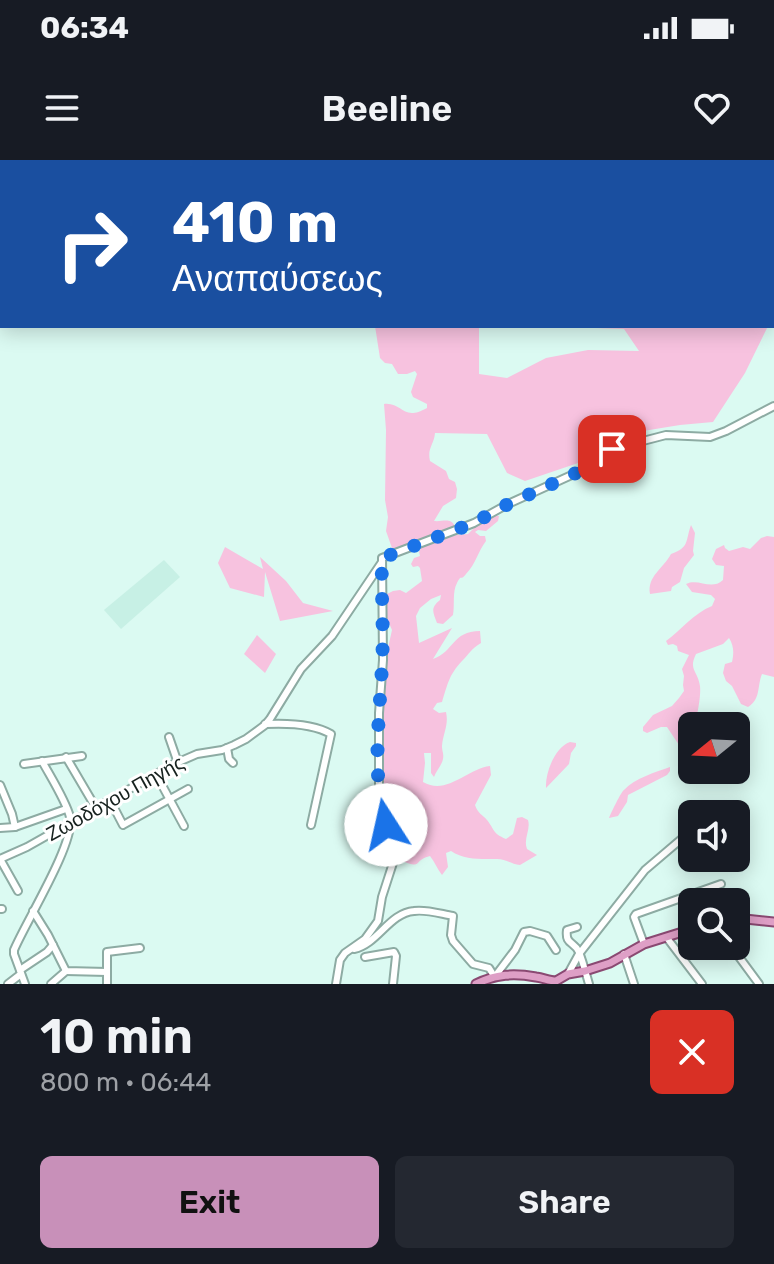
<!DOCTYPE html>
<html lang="en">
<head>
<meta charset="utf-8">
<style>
	:root { --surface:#171b24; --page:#242831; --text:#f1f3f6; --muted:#9ea1a6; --accent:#c890b9 }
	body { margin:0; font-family:Rubik,sans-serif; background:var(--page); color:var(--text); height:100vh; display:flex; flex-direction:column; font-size:30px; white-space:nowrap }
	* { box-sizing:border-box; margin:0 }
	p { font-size:26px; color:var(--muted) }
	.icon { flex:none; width:44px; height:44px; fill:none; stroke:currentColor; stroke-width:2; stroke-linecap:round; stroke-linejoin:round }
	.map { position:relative; height:824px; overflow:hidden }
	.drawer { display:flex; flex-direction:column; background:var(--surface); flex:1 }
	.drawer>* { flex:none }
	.banner { position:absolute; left:0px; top:0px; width:774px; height:168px; box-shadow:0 4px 20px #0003; background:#1a4fa0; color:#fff; overflow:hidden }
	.needle { width:52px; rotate:252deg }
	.controls { position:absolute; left:678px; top:552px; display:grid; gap:16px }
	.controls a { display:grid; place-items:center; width:72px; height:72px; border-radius:12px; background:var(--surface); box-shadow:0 4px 20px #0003; font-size:40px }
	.pin { position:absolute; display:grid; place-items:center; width:68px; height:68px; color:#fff; margin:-34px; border-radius:16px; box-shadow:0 4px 12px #0006 }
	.me { position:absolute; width:88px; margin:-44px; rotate:350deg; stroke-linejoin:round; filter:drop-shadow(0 0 6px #0008) }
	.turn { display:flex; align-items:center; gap:28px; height:168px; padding:0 40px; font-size:36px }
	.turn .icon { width:104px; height:104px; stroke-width:2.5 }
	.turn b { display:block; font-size:56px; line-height:68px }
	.round { display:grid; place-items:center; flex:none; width:84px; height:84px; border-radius:12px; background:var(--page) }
	.summary { display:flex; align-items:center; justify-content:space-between; height:136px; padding:0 40px }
	h1 { font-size:48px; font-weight:600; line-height:60px }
	.button { display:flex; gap:16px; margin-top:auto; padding:16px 40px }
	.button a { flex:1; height:92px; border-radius:12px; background:var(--accent); color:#111; font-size:32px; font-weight:600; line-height:92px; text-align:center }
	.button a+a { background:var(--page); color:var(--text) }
	.status { display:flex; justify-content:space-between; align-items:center; height:56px; padding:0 40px; background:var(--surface); direction:ltr }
	.status svg { height:22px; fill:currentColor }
	header { display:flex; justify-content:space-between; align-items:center; height:104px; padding:0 40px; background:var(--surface); font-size:36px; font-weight:600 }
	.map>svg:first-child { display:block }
</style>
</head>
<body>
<div class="status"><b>06:34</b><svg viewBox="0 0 49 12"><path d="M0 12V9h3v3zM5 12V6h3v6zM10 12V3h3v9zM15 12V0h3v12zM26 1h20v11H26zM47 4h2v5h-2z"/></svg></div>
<header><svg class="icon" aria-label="menu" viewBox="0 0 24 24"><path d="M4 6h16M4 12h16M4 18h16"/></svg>Beeline<svg class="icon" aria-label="heart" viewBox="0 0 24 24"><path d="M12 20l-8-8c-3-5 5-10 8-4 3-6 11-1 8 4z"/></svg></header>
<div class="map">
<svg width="774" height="824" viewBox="0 0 774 824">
	<rect width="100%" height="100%" fill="#dbfaf2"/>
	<path fill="#c7f0e5" d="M164,400L180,417L121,469L104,450Z"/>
	<g fill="#f7c2df">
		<path d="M375,166H479V214L507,218L546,198L588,190L639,191L624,169L595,168L596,166H768L745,213L713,262L680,265L637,272L584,301L525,321L507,313L487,274L435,273C434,285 427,288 430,301L446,311L449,319L455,322L457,329L456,338L443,346L434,361C443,362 450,357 455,366C440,374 409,390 392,388L386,371L388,357L385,340L386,270L384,244C403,242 402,262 427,248V244L413,237L411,232L417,214L415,211L407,214H398L392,204L385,203L380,198Z"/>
		<path d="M493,355L499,356L498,361L486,371L478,370L475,372L480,376H485L486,381C478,391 476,404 466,414C460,422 462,413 457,423C452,432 455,445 453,455L443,464L437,463C433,452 430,448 440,440L441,435L431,439L420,448L416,456L419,483L452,468L433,499C454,492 452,471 480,471L481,483C472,488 469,494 462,501C449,515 448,523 442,542L437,543L433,549L439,553L446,552C449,565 443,573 442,586C442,592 444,593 443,599C442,605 436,611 434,617L431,613V593H424L425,603L423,622C447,636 466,609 490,606L491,615L475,645C478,654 482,654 487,660C495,670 492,673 506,679L513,674L517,658L522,657L528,660C531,670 523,679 527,689L537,695L520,705C511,704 504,698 495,699C480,699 464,700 451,691L446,693L448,707L442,715C437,709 435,702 430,696C411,701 425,710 399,700L397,693L396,678L389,660L384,639L383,551L386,497L392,470L385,454V441L387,434L393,431L400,430L406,433L422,421L420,408L418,406L413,407L411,404L414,398L420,396L419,392L422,386L456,375L468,374L479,363Z"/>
		<path d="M691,365L695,373L693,391L694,395L684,408L680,422L672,427L671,431L650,434C647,416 663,409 671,394C690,387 685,382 691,365Z"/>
		<path d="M767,376L774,377V517L762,514C757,526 761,539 748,547L741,544L732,526L726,521L723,513L725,504L732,502C734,493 734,486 729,478L723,484L696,494C688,510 698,511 700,526C701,536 698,550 696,560L701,559L705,566H692V599L685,601L681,599L679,585L667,567H661L647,573L643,571V567L653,555L672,546L679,538L684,531L683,525L684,516L682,509L689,495L678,491L677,486L673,484L668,485L666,481C681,470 694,453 712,446L715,439L711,435L692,432L686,424C699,418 711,431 723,420L724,406L716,405L712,399L716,389L724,385L725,388L729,391L743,387L750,389L761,378Z"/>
		<path d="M225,387L263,409L260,397L286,421L303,443L333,451L280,461L265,412L264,437L230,428L218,403Z"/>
		<path d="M257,475L276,494L265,513L244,494Z"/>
		<path d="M570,582L576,583V586L571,593L569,604L546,628C545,613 555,587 570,582Z"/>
		<path d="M670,607V611L667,615L628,635L627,642L618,656L609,658C611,653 621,632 624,630C635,618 656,612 670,607Z"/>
	</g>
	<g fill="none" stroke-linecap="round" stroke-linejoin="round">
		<defs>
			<g id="minor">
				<path d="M726,2L728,1"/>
				<path d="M265,564C285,563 314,564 331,574L311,665"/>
				<path d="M169,577L178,603"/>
				<path d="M227,588L229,599L233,603"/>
				<path d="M66,597L96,648"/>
				<path d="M24,604L82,596"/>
				<path d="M156,614L184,666"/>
				<path d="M0,625L12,654L15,667"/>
				<path d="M110,640L123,665L188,629"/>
				<path d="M0,668L15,667L66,649"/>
				<path d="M0,699L27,687L174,604L197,594L222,590L234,585L246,579L265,565L270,559L301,509L332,476L382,402"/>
				<path d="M0,699L18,731"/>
				<path d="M0,749H2"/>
				<path d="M33,751L48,775L66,811L107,812"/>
				<path d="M577,767L567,770C565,785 574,781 579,792C583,802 586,814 589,824"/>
				<path d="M667,778L702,824"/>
				<path d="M644,784L634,757L636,754L721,724"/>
				<path d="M731,786L759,824"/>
				<path d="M354,789C378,784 389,753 414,751C426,749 441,754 453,756L451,775L453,781L473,804L489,808L494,816"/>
				<path d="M624,794L634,824"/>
				<path d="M365,797L394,792L396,796L393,824"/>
				<path d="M20,810L47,792L53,785"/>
				<path d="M568,814L579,794L645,710L692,670"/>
				<path d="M496,815L515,790L524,772L530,771L547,776L556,790"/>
				<path d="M8,824L21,814"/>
				<path d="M25,824L14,794V790C25,763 76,682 70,657C66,641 50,616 42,601"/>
				<path d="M51,824L66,811"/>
				<path d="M107,824V792L140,788"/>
				<path d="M336,824L340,800L345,793L365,779L378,761L382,737L393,703L394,692L382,650L379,633V553L383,500L382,398L474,363L508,344L609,298L612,289L666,275L710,277L726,271L774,246"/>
			</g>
			<g id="major">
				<path d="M736,758L774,762"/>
				<path d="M476,824C496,814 514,813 536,817C544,818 549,821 556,821L568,814L585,811L610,803L644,784L692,769"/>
			</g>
		</defs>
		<use href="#minor" stroke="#8daba3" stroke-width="10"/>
		<use href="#major" stroke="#8a4972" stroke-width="11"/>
		<use href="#minor" stroke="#fff" stroke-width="6"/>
		<use href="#major" stroke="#de9fc6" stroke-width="7"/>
	</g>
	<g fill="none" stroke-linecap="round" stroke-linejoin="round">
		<path stroke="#1a73e8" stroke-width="14" stroke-dasharray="0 25.2" d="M386,665C371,613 380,556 382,504C384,469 381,433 382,398L474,363L508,344L609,298L612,289"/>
	</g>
	<g text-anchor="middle" stroke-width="6" stroke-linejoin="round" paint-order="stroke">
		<g font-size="20" fill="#16211e" stroke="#fff">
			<text transform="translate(115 638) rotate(-29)" y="7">Ζωοδόχου Πηγής</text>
		</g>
	</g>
</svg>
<div class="controls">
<a><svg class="needle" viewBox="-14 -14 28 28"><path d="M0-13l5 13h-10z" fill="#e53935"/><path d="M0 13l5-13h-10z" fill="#9ea1a6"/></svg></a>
<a><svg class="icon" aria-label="sound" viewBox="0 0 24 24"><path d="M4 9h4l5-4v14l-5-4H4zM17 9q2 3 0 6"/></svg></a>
<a><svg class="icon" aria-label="search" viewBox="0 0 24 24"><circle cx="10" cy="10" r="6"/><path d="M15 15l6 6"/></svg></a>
</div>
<div class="pin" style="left:612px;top:289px;background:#d93025"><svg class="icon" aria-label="arrive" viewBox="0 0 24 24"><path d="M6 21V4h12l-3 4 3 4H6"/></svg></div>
<svg class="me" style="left:386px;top:665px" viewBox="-20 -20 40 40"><circle r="19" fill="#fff"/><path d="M0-13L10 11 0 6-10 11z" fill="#1a73e8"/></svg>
<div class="banner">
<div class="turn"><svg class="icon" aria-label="right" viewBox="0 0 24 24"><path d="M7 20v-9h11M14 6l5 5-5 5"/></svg><div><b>410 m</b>Αναπαύσεως</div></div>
</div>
</div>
<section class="drawer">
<div class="summary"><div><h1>10 min</h1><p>800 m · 06:44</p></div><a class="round" style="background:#d93025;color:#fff"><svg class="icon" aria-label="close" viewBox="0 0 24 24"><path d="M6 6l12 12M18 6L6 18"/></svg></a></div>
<div class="button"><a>Exit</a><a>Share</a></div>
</section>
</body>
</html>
